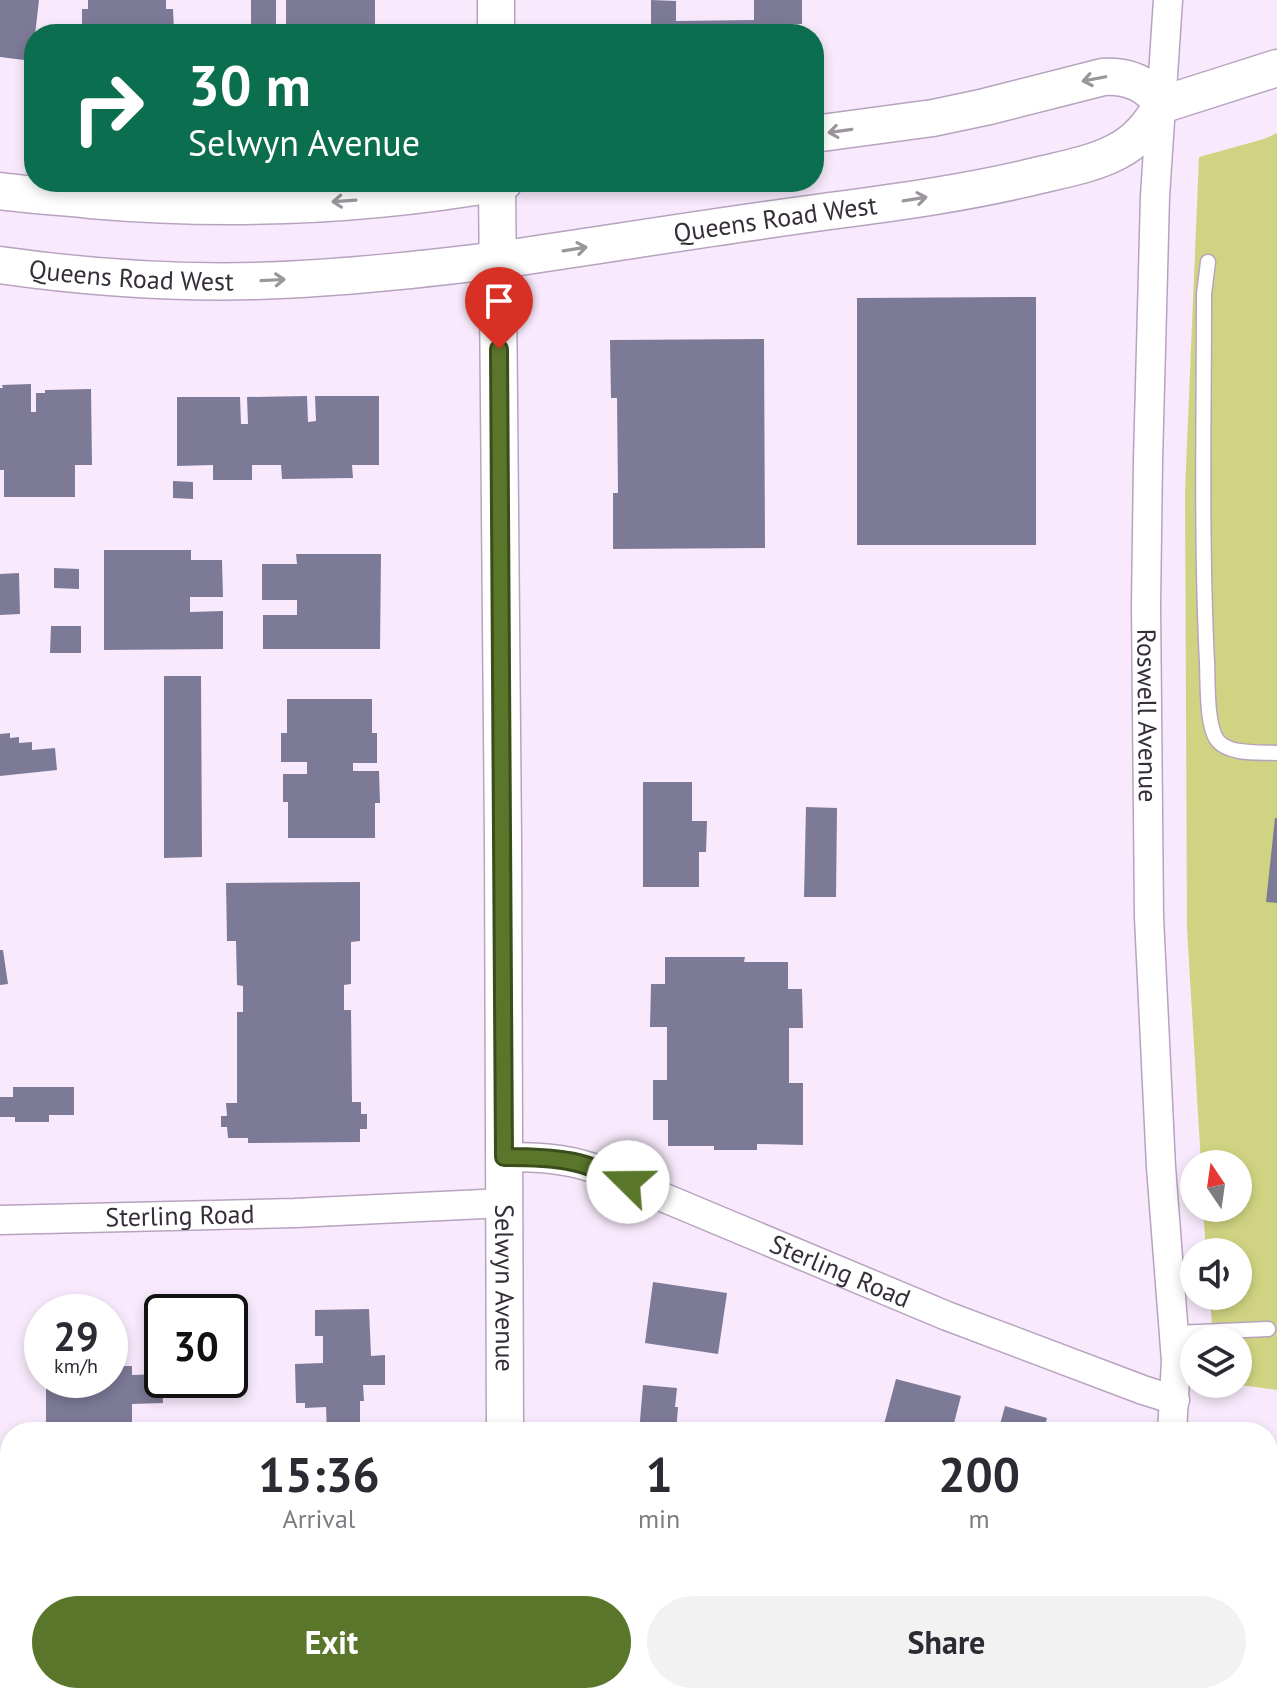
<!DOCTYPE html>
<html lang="en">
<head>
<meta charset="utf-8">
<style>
	:root { --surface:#fff; --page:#f2f2f3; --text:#2b2b33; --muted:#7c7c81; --accent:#59762a }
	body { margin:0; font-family:"PT Sans",sans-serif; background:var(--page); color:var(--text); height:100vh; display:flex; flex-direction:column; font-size:30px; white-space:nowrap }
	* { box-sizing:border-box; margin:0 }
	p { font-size:26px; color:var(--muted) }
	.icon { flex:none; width:44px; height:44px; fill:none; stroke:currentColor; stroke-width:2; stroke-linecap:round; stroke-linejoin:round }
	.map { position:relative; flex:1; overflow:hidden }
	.details { position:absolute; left:0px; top:1422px; width:1278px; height:282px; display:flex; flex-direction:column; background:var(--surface); border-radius:32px 32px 0 0; box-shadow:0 4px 12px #0003 }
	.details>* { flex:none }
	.banner { position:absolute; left:24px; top:24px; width:800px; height:168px; border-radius:32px; box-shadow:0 4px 12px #0003; background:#0b6e4f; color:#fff; overflow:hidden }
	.needle { width:52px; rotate:347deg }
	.controls { position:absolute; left:1180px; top:1150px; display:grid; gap:16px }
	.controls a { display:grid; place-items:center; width:72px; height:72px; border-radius:50%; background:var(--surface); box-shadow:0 4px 12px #0003; font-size:40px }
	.speed { position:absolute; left:24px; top:1294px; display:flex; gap:16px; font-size:40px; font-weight:700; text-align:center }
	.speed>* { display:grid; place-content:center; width:104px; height:104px; border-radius:50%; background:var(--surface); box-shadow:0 4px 12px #0003; line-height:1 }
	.speed small { font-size:20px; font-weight:400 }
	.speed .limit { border:4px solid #111; border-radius:12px; background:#fff; color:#111 }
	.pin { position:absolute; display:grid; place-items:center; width:68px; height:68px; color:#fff; margin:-82px -34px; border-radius:50% 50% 50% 0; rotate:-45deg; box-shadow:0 0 8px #0007 }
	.pin .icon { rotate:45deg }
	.me { position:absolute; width:88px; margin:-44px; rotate:292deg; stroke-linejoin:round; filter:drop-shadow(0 0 6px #0008) }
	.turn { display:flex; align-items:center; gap:28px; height:168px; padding:0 32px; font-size:36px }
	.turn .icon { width:104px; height:104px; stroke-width:2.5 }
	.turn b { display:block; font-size:56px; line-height:68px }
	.eta { display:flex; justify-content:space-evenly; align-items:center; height:136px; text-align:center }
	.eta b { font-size:48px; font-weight:600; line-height:56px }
	.button { display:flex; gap:16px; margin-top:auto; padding:16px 32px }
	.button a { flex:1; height:92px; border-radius:48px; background:var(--accent); color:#fff; font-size:32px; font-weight:600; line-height:92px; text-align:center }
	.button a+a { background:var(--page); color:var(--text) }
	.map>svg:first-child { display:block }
</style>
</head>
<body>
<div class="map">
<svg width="1277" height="1703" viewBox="0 0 1277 1703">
	<rect width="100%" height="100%" fill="#f8eafc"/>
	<path fill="#d0d482" d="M1277,133V1390L1233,1384H1238V1340H1213L1210,1296H1238V1252H1206L1203,1208H1238V1164H1201L1187,928L1185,492L1199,157L1264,139Z"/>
	<g fill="#7d7a98">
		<path d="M0,0H39L32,61L0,57Z"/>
		<path d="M88,0H166V9H173L174,30H183V34H82V9H88Z"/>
		<rect x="251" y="0" width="25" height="33"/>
		<path d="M286,0H375V34H316V31H286Z"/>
		<path d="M651,0L676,1V21L754,20V0H802V24H770V34H651Z"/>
		<path d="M1036,297V545H857V298Z"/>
		<path d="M764,339L765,548L613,549V493H618L617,398H611L610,340Z"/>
		<path d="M31,384V412H36V393H45V390L91,389L92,465H75V497H4V470H0V388H3L2,385Z"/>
		<path d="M307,396L308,422L316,421L315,396H379V465H352L353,478L282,479L281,465H252V480H213V465L177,466V397H240L241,424H248L247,397Z"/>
		<path d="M173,481L193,482V499L173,498Z"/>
		<path d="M104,550H191V560H222L223,597H190V612L223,611V649L104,650Z"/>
		<path d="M296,554H381L380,649H263V615H297V600H262V564H297Z"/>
		<path d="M54,568L79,569V589L54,588Z"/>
		<path d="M19,573L20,614L0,615V574Z"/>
		<path d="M51,626H81V653H50Z"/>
		<path d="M164,676H201L202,857L164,858Z"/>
		<path d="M287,699H372V733H377V763H353V771H379L380,803H375V838H288V802H283V774H307V762H281V733H287Z"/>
		<path d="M10,733V738L19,737V743L32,742V750L55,748L57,770L0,776V734Z"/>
		<path d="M643,782H692V821H707L706,852H699V887H643Z"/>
		<path d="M806,807L837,808L836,897H804Z"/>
		<path d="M1275,818H1277V903L1266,902Z"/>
		<path d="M360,882V941L351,942V984L344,985V1010H351L352,1102H361V1114H367V1129H360V1142L248,1143V1138H228L227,1127H221V1116H227L226,1103H237V1012H243V986L237,985L236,941H227L226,883Z"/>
		<path d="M0,950H3L8,984L0,985Z"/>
		<path d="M665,957H745L744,962H788V989H802L803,1028H789V1083H803V1145L757,1144V1150H714V1146H668V1120H653V1080H667V1027H650L651,984H665Z"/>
		<path d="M13,1087H74V1115H49V1122H15V1117H0V1097H13Z"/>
		<path d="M653,1282L727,1293L718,1354L645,1343Z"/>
		<path d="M369,1309L371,1356L385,1355V1385H363L364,1401H360V1432H327L326,1407L305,1408V1403H296L295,1364L323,1363V1336H315V1310Z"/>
		<path d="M110,1366H132V1375L162,1374L163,1403L132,1404V1432H54V1426H46V1380H110Z"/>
		<path d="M896,1379L961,1396L953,1427L969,1432H882Z"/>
		<path d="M643,1385L677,1388L675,1407H678L676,1432H639Z"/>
		<path d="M1005,1406L1047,1418L1043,1432H998Z"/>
		<path d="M0,1619L10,1621V1694H35L34,1703H0Z"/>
		<path d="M1268,1629L1277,1630V1703H1244V1694H1268Z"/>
		<path d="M270,1694H372L371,1703H270Z"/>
		<path d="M653,1694H685L686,1703H653Z"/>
		<path d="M762,1694H799V1702L762,1701Z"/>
		<rect x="858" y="1694" width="42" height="9"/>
		<path d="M976,1694H1030L1029,1703H994L995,1699L975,1698Z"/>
	</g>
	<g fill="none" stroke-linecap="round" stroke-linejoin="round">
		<defs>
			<g id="service">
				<path d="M1208,262L1204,294C1204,417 1201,540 1207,663C1208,682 1206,727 1218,741C1230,755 1260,752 1277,753"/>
				<path d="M1175,1333L1268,1329"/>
			</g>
			<g id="minor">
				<path id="s1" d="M1168,0L1155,196L1148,461L1146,605L1149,917L1161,1167L1176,1361L1172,1432"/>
				<path id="s2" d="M504,1157C535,1157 564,1158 593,1168L947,1316L1143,1390L1175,1400"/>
				<path id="s3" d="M0,1220L295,1213L504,1203"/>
				<path d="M1158,1703L1159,1694"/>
			</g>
			<g id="tertiary">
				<path d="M496,0V34"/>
				<path d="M1161,105L1277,68"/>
				<path d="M814,134L933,118L985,107L1103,77C1126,75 1151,84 1161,105"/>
				<path id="s4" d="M497,182L503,841L505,1432"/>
				<path d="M0,191C30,195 61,197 91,200C229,212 368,206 504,182"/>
				<path id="s5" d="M0,265C84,277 170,283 255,281C336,279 418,270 498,260C608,244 719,226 830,211C900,202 971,192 1040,175C1065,169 1093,164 1116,152C1136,142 1151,125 1161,105"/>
				<path d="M508,1694V1703"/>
			</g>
		</defs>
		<use href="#service" stroke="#b8a3bf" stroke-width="17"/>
		<use href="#minor" stroke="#b8a3bf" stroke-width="31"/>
		<use href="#tertiary" stroke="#b8a3bf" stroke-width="39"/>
		<use href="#service" stroke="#fff" stroke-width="14"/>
		<use href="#minor" stroke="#fff" stroke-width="28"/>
		<use href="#tertiary" stroke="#fff" stroke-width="36"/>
	</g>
	<defs><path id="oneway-shaft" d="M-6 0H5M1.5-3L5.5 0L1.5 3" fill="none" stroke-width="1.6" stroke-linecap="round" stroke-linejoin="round" transform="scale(2)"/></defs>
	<g stroke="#9a969c">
		<use href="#oneway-shaft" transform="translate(1094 79) rotate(169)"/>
		<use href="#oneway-shaft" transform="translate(840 131) rotate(172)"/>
		<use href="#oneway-shaft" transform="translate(915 199) rotate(-9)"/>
		<use href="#oneway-shaft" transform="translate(344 201) rotate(176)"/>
		<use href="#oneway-shaft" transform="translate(575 249) rotate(-9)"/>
		<use href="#oneway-shaft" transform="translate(273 280) rotate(-3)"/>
	</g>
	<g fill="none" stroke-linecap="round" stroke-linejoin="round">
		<defs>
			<path id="route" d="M499,349L504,1157C525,1157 547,1157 568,1161C589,1164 608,1174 628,1182"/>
		</defs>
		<use href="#route" stroke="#3a4d1b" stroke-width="20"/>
		<use href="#route" stroke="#59762a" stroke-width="14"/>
	</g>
	<g text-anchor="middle" stroke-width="6" stroke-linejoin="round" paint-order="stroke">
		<g font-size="26" fill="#352d38" stroke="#fff">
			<text dy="9" stroke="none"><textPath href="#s5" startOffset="780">Queens Road West</textPath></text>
			<text dy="9" stroke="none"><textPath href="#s5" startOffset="132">Queens Road West</textPath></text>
			<text dy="9" stroke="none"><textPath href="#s1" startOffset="716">Roswell Avenue</textPath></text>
			<text dy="9" stroke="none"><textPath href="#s3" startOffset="180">Sterling Road</textPath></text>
			<text dy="9" stroke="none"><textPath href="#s2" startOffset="358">Sterling Road</textPath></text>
			<text dy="9" stroke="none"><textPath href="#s4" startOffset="1106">Selwyn Avenue</textPath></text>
		</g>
	</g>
</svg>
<div class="controls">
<a><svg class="needle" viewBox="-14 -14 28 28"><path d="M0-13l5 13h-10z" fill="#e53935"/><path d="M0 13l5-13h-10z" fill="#7c7c81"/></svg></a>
<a><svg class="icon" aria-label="sound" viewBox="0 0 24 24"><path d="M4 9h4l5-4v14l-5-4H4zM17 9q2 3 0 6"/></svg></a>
<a><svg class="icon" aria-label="layers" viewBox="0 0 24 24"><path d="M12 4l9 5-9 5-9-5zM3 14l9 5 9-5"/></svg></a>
</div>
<div class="speed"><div>29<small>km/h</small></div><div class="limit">30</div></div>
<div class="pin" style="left:499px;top:349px;background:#d93025"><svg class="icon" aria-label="arrive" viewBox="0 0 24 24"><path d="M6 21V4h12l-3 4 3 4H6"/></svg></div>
<svg class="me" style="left:628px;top:1182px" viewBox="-20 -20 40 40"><circle r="19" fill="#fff"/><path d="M0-13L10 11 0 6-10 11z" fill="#59762a"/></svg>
<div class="banner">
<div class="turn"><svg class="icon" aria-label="right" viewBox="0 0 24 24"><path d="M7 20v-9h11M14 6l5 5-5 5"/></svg><div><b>30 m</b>Selwyn Avenue</div></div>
</div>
<section class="details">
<div class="eta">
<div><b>15:36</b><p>Arrival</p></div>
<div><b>1</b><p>min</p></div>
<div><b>200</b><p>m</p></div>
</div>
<div class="button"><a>Exit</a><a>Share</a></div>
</section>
</div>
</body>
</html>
